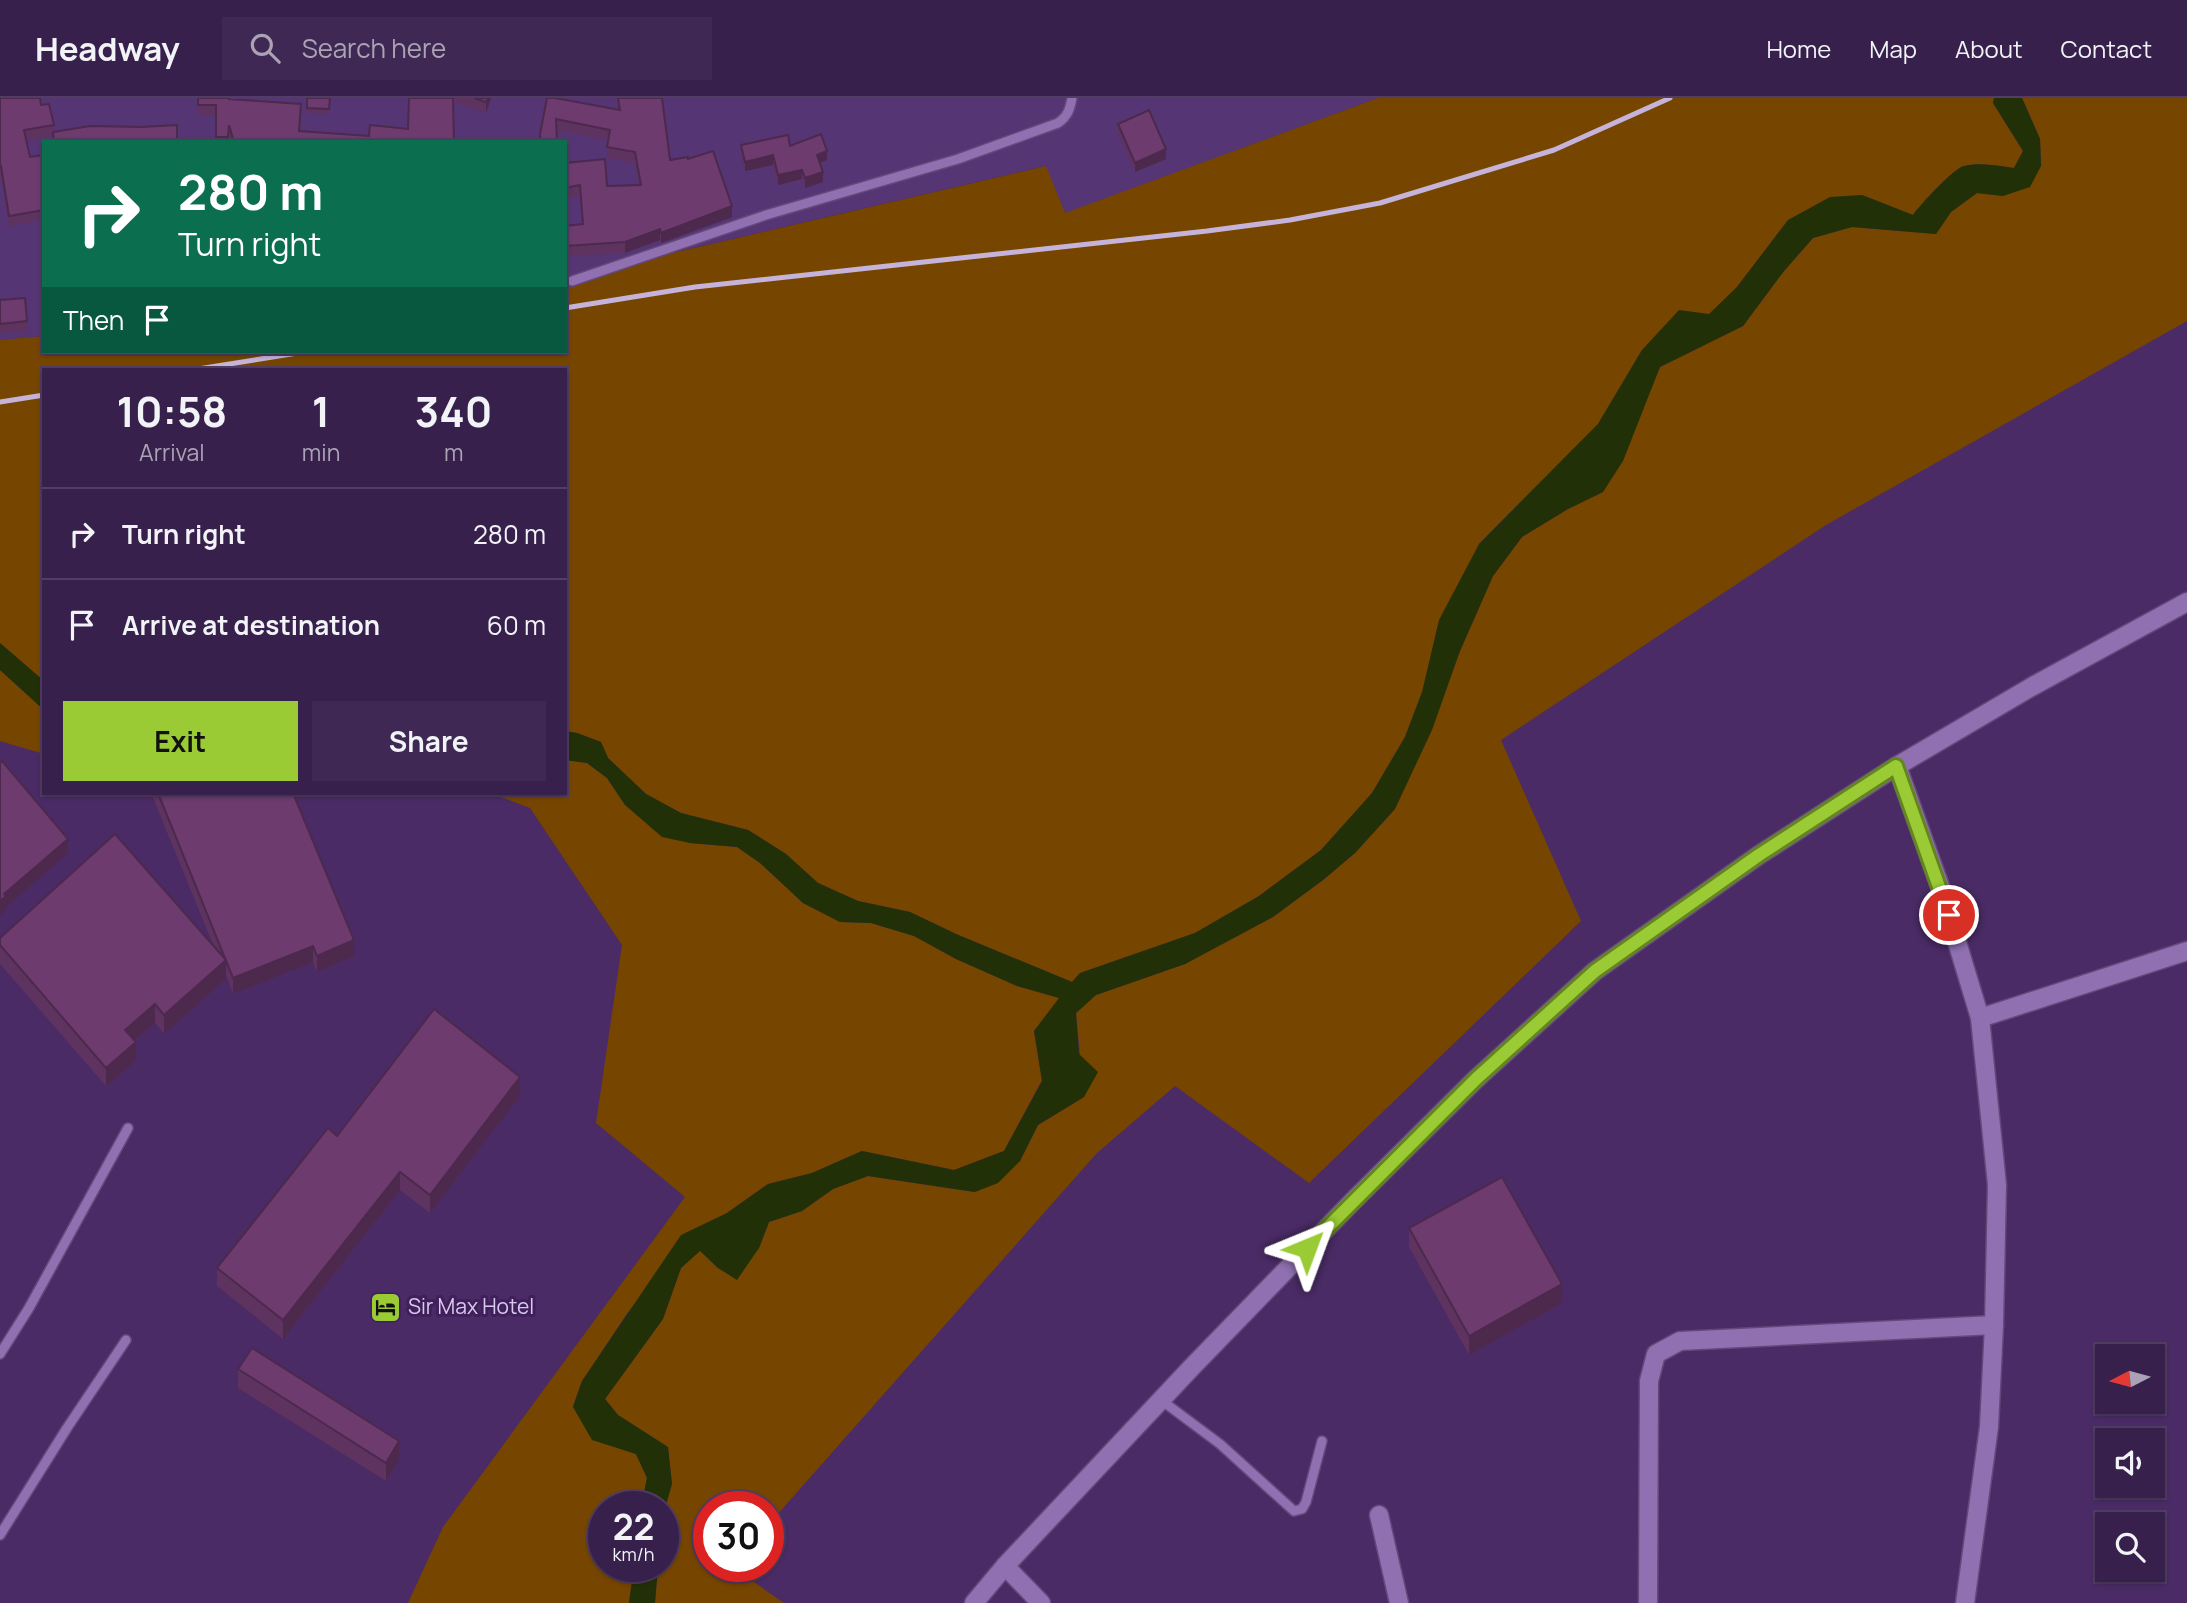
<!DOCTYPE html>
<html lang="en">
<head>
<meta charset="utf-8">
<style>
	:root { --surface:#38204c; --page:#3f2853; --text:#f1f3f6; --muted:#aba3b5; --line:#523e64; --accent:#9acb34 }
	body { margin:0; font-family:Manrope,sans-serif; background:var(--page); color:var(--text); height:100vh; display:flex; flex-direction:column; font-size:26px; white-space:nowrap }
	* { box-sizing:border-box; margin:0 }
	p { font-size:23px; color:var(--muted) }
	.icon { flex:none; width:38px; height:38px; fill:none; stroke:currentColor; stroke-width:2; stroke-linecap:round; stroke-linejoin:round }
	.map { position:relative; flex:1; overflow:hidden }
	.side { position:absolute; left:42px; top:270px; width:525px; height:427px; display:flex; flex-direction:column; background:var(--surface); border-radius:0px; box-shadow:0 2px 5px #0004,0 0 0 2px var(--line) }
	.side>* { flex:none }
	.guide { position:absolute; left:42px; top:42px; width:525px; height:214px; border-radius:0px; box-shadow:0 2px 5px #0004,0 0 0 2px var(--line); background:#0b6e4f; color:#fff; overflow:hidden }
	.needle { width:46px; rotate:264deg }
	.controls { position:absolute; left:2095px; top:1246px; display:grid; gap:14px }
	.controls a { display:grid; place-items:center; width:70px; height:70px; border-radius:0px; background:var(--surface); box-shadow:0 2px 5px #0004,0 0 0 2px var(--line); font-size:35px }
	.speed { position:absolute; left:588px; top:1393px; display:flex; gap:14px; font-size:35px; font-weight:700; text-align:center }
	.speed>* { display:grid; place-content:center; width:91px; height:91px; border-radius:50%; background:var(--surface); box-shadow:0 2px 5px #0004,0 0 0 2px var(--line); line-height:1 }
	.speed small { font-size:18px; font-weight:400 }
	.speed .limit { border:10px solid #d22; background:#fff; color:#111 }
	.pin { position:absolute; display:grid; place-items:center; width:60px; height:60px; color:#fff; margin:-30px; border:4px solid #fff; border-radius:50%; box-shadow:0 2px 7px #0007 }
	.me { position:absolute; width:77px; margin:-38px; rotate:44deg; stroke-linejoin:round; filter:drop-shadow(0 0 5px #0008) }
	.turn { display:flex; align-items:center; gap:24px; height:147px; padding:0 21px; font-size:32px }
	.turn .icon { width:91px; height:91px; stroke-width:2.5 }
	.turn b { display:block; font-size:49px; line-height:60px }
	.then { display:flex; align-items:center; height:66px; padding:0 21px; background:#0003; gap:14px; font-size:26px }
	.eta { display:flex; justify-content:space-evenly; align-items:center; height:119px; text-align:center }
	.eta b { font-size:42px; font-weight:700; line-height:49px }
	.action { display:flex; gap:14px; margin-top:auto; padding:14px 21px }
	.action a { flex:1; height:80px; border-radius:0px; background:var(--accent); color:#111; font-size:28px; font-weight:700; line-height:80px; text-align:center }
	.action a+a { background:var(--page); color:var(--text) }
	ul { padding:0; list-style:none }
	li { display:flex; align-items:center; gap:21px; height:91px; padding:0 21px; border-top:2px solid var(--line) }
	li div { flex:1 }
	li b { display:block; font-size:26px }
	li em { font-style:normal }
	header { display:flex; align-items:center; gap:42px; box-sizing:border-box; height:98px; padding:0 35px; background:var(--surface); border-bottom:2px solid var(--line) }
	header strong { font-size:33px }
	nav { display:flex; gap:38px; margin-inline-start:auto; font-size:24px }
	.search { width:490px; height:63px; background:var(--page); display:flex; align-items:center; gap:18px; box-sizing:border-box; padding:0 24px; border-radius:0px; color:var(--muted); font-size:26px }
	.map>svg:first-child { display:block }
</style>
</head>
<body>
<header>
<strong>Headway</strong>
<div class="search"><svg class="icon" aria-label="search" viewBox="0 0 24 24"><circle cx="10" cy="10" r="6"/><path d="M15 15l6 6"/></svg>Search here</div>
<nav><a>Home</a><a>Map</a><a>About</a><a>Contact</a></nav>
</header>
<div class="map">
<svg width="2187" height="1505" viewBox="0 0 2187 1505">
	<rect width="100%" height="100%" fill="#4a2b65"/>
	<path fill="#563575" d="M0,0H1378L1065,116L1045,68L565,180V44H44V238L0,242Z"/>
	<g fill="#764500">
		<path d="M1378,0H1994L1993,5L2023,53L2014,70C1997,68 1981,64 1964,68C1954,70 1920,107 1913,117L1862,97L1788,122L1737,189L1709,217L1642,252L1598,326L1479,446L1405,639L1372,695L1321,752L1259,798L1195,835L1080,875L1072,884L956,836L910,814L858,803L818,785L786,756L748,732L681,715L646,696L608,660L601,644L577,635L565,633V271H44V583L0,545V242L44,238V254H565V180L1046,68L1065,115Z"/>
		<path d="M2022,0H2187V223L1826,427L1501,642L1581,823L1309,1085L1175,988L1097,1055L768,1427V1409H709V1468H731L784,1505H655L658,1468H663V1417L672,1386L668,1349L618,1317L605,1301L663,1221L681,1170L700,1152L718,1170L759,1150L769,1124L802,1113L833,1091L868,1078L974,1094L1020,1063L1038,1027L1084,999L1076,915L1096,897L1185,866L1273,819L1323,782L1355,755L1395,711L1460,553L1493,478L1522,439L1568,411L1603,394L1660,269L1743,228L1784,173L1813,140L1852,129L1936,136L1951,114L1977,95L2003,98L2041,68L2040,41Z"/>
		<path d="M0,572L44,612V656L0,643Z"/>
		<path d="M565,662L587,665L607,680L625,707L690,745L737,749L760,765L803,805L840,824L871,825L914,838L956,861L1017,888L1060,900L1034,933L1042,982L1004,1053L954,1072L862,1053L812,1075L768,1086L727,1115L706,1126L628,1214L582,1283L573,1308L592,1341L636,1356L647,1380L641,1409H604V1468H634L629,1505H408L443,1429L685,1099L596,1025L622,847L530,710L490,695H565Z"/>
	</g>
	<g fill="#223007">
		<path d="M1994,0H2022L2040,41L2041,68L2030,89L2003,98L1977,95L1951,114L1936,136L1852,129L1813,140L1784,173L1743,228L1660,269L1623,363L1603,394L1568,411L1522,439L1493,478L1460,553L1432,632L1395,711L1355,755L1323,782L1273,819L1185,866L1096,897L1076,915L1079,956L1098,974L1084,999L1038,1027L1020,1063L998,1085L975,1094L868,1078L833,1091L802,1113L769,1124L759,1150L737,1182L718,1170L700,1153L681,1170L663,1221L605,1301L618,1317L668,1349L672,1386L663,1417V1409H641L647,1380L636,1356L592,1342L573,1309L582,1283L681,1137L727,1115L768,1086L812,1075L862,1053L954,1072L1004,1053L1042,983L1034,933L1059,900L1017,888L956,861L914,838L871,825L840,824L803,805L760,765L737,749L690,745L662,739L625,707L607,680L587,665L565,662V633L577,635L601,644L608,660L646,696L681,715L748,732L786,756L818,785L858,803L910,814L956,836L1072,884L1080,875L1195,835L1259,798L1321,752L1372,695L1405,639L1422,594L1439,522L1479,446L1598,326L1642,252L1679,212L1709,216L1737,189L1788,122L1830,99L1862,97L1913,117C1920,107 1954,70 1964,68C1981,64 1997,68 2014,70L2023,53L1993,5Z"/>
		<path d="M0,545L44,583V612L0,572Z"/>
		<path d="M634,1468H658L655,1505H629Z"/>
	</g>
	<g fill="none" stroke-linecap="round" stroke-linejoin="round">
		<defs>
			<g id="service">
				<path d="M572,183L766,117L958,61L1058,25C1068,18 1070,11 1072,0"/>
				<path d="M0,1256L29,1210L128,1030"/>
				<path d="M1161,1302L1220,1346L1294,1413L1302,1411L1306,1404L1322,1343"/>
				<path d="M0,1437L67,1330L126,1242"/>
			</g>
			<g id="minor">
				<path d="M1897,668L1941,791L1980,920L1997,1087L1994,1227L1989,1329L1965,1505"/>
				<path d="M1980,920L2187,853"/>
				<path d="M1379,1417L1399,1505"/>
				<path d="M1005,1468L1041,1505"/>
				<path d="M974,1505L1005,1468L1191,1270L1353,1103L1476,981L1595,873L1759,757L1897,668L2033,588L2187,504"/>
				<path d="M1648,1505L1649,1283L1656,1256L1680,1243L1994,1227"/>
			</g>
		</defs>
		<use href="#service" stroke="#63487a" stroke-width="12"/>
		<use href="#minor" stroke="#63487a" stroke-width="21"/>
		<use href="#service" stroke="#9070b1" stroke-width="9"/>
		<use href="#minor" stroke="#9070b1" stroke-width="18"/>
		<g stroke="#c5b3d9" stroke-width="5">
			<path d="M565,210L695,189L1207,133L1290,122L1380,105L1554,52L1670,0"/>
			<path d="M198,271L304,254"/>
			<path d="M0,304L44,297"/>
		</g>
	</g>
	<g fill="#5e335f">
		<path d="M0,0L41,7L54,27V34L177,44H53V37L26,43L30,59L44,57V122L9,128L1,79H0Z"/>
		<path d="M198,0L230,1L301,17L300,33L369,38L408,31L409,0H491L486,15L453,4L454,44H231L229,37V44H216V18L198,17Z"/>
		<path d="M307,0H330L329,16L307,15Z"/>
		<path d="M547,0L618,12L616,0H662L670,62L688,61L732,119L661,145L660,142L625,155L565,158V128L582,126L580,97L565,100V65L607,88L639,87L635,65L607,60L609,42L556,32L557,44H540V36Z"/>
		<path d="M1118,26L1166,61L1135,74L1118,35Z"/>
		<path d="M741,47L790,48L827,62L820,65L823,84L805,90L802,81L778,87L773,67L745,73L741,57Z"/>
		<path d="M0,202L27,223V233L0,235Z"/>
		<path d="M151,695H233L354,858L317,874L313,864L233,896L226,877V881L164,936L155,925L135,943L136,963L106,988L0,866V840L214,849Z"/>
		<path d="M520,998L430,1115L400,1092L283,1241L217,1188V1170L337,1038Z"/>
		<path d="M1409,1130L1562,1205L1469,1257L1409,1149Z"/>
		<path d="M238,1271L399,1362L386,1383L238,1290Z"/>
	</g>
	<g fill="#4c294d">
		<path d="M488,0H491L486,15V4Z"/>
		<path d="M1166,51V61L1135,74V65Z"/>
		<path d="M827,53V62L817,66V57Z"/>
		<path d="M773,57V67L745,73V64Z"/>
		<path d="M802,72V81L778,87V77Z"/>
		<path d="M823,74V84L805,90V80Z"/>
		<path d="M732,108V119L661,145V135Z"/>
		<path d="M660,131V142L625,155V144Z"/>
		<path d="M68,741V755L6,809V812L0,817V803L4,796Z"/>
		<path d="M354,842V858L317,874V858Z"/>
		<path d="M313,848V864L233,896V880Z"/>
		<path d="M226,862V881L164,936V917Z"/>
		<path d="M155,906V925L125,951V932Z"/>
		<path d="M136,944V963L106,988V970Z"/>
		<path d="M520,979V998L430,1115V1097Z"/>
		<path d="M400,1074V1092L283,1241V1222Z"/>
		<path d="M1562,1186V1205L1469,1257V1238Z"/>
		<path d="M399,1343V1362L386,1383V1365Z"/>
	</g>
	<g fill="#6d3b6e" stroke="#4c294d" stroke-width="2">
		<path d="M0,0H40L41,7L49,6L54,27L24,32L30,59L44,57V112L9,118L1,68H0Z"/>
		<path d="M198,0H229V1L301,6L299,33L369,38L370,27L408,31L409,0H453L454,44H234L229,27L228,39H216V7H198Z"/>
		<path d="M307,0H330L329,11L307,10Z"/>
		<path d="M474,0H488L486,4Z"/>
		<path d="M547,0H555L620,12L618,0H662L670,62L688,59V61L713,53L732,108L661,135L660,131L625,144L565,148V128L583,126L580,87L565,90V65L605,61L607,88L641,87L635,54L607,49L610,32L556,21L557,44H541L540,36Z"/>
		<path d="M1149,12L1166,51L1135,65L1118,26Z"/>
		<path d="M177,27V44H54L53,34L90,28L141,29Z"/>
		<path d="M821,36L827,53L817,57L823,74L805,80L802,72L778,77L773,57L745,64L741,47L788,37L790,48Z"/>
		<path d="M25,200L27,223L0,226V202Z"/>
		<path d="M2,663L68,741L4,796L6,798L0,803V665Z"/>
		<path d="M158,695H293L354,842L317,858L313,848L233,880Z"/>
		<path d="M115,736L226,862L164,917L155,906L125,932L136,944L106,970L0,847V840Z"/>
		<path d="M434,911L520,979L430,1097L400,1074L283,1222L217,1170L328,1030L337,1038Z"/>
		<path d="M1502,1079L1562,1186L1469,1238L1409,1130Z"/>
		<path d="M252,1250L399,1343L386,1365L238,1271Z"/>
	</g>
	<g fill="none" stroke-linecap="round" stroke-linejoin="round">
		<defs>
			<path id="route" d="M1307,1150L1476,981L1595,873L1759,757L1896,668L1949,817"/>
		</defs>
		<use href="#route" stroke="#648422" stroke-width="18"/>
		<use href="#route" stroke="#9acb34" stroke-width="12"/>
	</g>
	<defs>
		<symbol id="hotel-square" viewBox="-11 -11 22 22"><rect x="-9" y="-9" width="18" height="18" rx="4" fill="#9acb34" stroke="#3f205a"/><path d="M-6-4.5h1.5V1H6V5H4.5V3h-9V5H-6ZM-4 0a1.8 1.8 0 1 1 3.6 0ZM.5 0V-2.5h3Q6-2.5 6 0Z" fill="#111"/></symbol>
	</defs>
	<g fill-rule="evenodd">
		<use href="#hotel-square" x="368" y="1192" width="35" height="35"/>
	</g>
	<g text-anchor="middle" stroke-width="6" stroke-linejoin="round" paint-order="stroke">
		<g font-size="21" fill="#d9c9ec" stroke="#3f205a" text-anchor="start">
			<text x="408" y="1216">Sir Max Hotel</text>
		</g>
	</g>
</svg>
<div class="controls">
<a><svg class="needle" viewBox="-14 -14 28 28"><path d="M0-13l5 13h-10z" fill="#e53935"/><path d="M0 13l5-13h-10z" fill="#aba3b5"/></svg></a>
<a><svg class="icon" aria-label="sound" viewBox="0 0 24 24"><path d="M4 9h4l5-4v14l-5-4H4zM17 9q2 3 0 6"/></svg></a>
<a><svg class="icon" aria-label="search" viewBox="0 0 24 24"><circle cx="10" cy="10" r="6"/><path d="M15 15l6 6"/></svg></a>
</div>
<div class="speed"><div>22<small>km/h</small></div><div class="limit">30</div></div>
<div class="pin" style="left:1949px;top:817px;background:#d93025"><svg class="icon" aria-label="arrive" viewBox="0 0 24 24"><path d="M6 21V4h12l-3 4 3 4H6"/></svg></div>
<svg class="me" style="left:1307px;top:1150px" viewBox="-20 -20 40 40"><path d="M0-17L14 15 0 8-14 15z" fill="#9acb34" stroke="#fff" stroke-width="4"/></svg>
<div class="guide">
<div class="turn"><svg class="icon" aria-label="right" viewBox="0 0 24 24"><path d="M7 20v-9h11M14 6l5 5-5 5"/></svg><div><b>280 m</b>Turn right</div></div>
<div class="then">Then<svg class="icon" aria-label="arrive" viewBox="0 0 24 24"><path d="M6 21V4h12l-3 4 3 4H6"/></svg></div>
</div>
<section class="side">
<div class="eta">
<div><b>10:58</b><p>Arrival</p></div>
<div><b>1</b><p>min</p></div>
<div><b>340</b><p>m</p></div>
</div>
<ul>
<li><svg class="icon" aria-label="right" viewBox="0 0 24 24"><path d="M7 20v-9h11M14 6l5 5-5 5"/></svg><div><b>Turn right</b></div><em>280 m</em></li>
<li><svg class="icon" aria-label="arrive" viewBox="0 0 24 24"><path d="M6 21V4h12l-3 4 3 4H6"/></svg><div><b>Arrive at destination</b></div><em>60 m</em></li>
</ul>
<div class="action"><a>Exit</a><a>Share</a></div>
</section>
</div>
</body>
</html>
